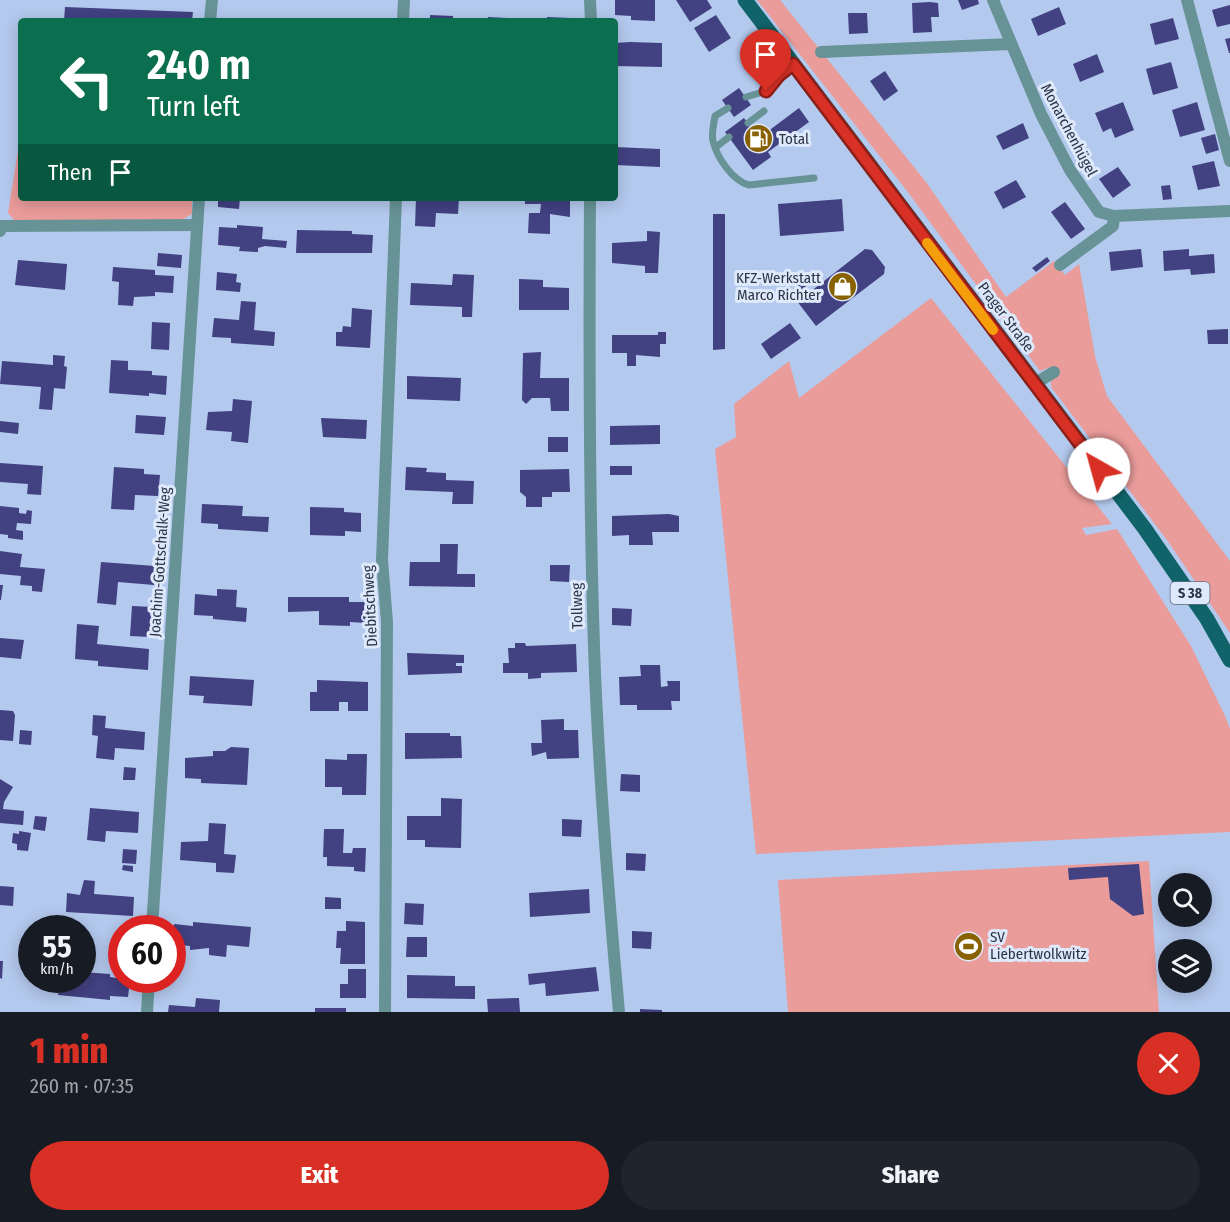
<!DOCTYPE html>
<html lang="en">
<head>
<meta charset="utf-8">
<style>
	:root { --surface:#171b24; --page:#20242c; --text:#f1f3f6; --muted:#9ea1a6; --accent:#d93025 }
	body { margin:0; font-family:"Fira Sans Condensed",sans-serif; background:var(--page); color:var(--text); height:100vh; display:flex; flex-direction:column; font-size:22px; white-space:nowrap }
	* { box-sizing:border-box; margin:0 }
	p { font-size:20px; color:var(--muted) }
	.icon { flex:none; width:33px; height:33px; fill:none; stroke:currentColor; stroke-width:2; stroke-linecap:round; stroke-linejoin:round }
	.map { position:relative; height:1012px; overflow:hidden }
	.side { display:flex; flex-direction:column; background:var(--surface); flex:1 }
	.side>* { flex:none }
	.hud { position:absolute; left:18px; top:18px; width:600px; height:183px; border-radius:6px; box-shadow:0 3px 15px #0003; background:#0b6e4f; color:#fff; overflow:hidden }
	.buttons { position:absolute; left:1158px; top:873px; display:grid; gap:12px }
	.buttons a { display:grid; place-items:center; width:54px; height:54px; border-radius:50%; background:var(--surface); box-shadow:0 3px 15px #0003; font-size:30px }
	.speed { position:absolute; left:18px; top:915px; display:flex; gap:12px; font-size:30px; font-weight:700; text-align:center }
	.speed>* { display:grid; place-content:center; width:78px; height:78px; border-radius:50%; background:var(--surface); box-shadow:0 3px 15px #0003; line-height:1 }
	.speed small { font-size:15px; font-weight:400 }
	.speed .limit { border:9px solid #d22; background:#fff; color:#111 }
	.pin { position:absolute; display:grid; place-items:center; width:51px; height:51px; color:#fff; margin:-62px -26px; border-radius:50% 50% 50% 0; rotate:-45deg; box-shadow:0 0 6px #0007 }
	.pin .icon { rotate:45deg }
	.me { position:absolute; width:66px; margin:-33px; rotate:322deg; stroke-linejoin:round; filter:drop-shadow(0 0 4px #0008) }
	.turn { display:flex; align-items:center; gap:21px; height:126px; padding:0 30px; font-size:27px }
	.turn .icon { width:78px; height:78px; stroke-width:2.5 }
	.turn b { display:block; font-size:42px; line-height:51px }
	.then { display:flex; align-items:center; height:57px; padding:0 30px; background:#0003; gap:12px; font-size:22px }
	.round { display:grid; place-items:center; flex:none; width:63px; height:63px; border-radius:32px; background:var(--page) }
	.headline { display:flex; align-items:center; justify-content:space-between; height:102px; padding:0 30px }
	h1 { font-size:36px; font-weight:800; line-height:45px; color:var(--accent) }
	.cta { display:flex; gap:12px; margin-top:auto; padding:12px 30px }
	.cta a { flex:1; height:69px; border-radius:36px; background:var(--accent); color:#fff; font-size:24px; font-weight:800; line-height:69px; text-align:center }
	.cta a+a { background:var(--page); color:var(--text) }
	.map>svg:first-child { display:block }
</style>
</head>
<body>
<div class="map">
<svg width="1230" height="1012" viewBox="0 0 1230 1012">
	<rect width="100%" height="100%" fill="#b4c9ee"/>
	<g fill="#ea9c9a">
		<path d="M757,0H780L926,182L1006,297L1054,261L1065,275L1079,264L1095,356L1107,396L1230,561V633L1167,540L1051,387V367L1040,371L907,191Z"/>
		<path d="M21,132V198H192V214L182,220L15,221L8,213Z"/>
		<path d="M931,298L1112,524L1082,528L1086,535L1117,529L1191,646L1226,718L1230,729V832L756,854L715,449L736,437L734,404L789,361L799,398Z"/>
		<path d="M1149,861L1159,1012H788L778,880Z"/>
	</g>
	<g fill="#424182">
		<path d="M615,0H655V21L631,20V16L615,15Z"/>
		<path d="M676,0H707L712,8L690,22Z"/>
		<path d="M958,0H978L979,4L962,10Z"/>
		<path d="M930,2L938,3L939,17H931L932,32L913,33L912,3Z"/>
		<path d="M1230,5V24L1217,27L1212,10Z"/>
		<path d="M65,7L193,12L192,21H64Z"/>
		<path d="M1059,7L1066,24L1038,36L1031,19Z"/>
		<path d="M848,13H867L868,33L849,34Z"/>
		<path d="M430,15L453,16V21H430Z"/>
		<path d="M716,15L731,38L709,52L694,28Z"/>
		<path d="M488,17L507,18V21H488Z"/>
		<path d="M547,17L571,18L570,21H547Z"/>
		<path d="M1173,18L1179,39L1155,45L1150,24Z"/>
		<path d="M1230,38V53H1229L1225,39Z"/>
		<path d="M630,42L662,43V67L615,66V43Z"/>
		<path d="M1097,54L1104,72L1080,82L1073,64Z"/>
		<path d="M1171,62L1178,88L1153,95L1146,69Z"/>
		<path d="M885,71L898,91L884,101L870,81Z"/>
		<path d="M739,88L751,105L734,117L722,100Z"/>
		<path d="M1123,102L1134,130L1115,138L1111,128L1103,132L1095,113Z"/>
		<path d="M1197,102L1205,130L1180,137L1172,110Z"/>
		<path d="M799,108L809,122L768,152L771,157L753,170L725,132L744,118L759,138Z"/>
		<path d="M1023,123L1029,138L1003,150L996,136Z"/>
		<path d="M1215,134L1219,150L1206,154L1201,138Z"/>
		<path d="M615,147L660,149V167L615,165Z"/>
		<path d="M1214,161L1220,186L1198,190L1192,166Z"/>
		<path d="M1118,167L1131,185L1113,198L1099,179Z"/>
		<path d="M1016,180L1026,197L1003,209L994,192Z"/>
		<path d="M1170,185L1172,199L1163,200L1161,186Z"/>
		<path d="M218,198H240L239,209L218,207Z"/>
		<path d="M416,198H459L458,214L436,213L435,227L415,226Z"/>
		<path d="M525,198H570V217L550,214V234L528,233L529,213H540L541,204H525Z"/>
		<path d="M842,199L844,231L780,236L778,204Z"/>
		<path d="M1065,202L1085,229L1071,239L1051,212Z"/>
		<path d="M713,214H725V349L713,350Z"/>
		<path d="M237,225L263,227L262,239L287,241L286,248L265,246L258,248V252L239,251L240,247L218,245L219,227L237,228Z"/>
		<path d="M297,230L352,231V234L373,235L372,253H296Z"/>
		<path d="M647,231L660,232L658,273H645V266L612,263V243L647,241Z"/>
		<path d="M865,249L872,250L885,267L884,274L816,326L790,292L802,282L810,292Z"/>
		<path d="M1141,249L1143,267L1111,271L1109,252Z"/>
		<path d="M1189,249V256L1214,254L1215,273L1191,275L1190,269L1164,271L1163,251Z"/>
		<path d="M158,253L182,255L181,268L157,266Z"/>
		<path d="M1047,257L1050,261L1036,272L1032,268Z"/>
		<path d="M18,260L67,264L65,290L15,285Z"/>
		<path d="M113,267L155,270V275L174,276L173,293L155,292V296L134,297L133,306L118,305L119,282L112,281Z"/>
		<path d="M217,272L237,274L236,282L241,283L240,292L216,290Z"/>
		<path d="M453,274L474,275L472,317H462V307L410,305L411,283L452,285Z"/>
		<path d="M519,279L543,280V287L569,288V310H519Z"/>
		<path d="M241,301L256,302L254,330L275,332L274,346L231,343V338L212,337L214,318L239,320Z"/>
		<path d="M352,308L372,310L370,348L336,346V332H342L343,326L351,327Z"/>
		<path d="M152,322L170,323L169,350L151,349Z"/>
		<path d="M790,323L801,338L771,359L761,344Z"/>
		<path d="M1228,329V344H1208L1207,330Z"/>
		<path d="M658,332H666V344H660V357L636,355V366H627V353H612V335H658Z"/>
		<path d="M541,352L540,378H569V411H551L550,398H532L526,404L522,400L523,353Z"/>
		<path d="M53,355L65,356L64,366L67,367L65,389L54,388L52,410L39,409L41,387L0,384L2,361L53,365Z"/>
		<path d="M111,360L128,361V370L152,371V375L167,376L166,395L149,393V396L109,393Z"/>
		<path d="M407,376L461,378L460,401L407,399Z"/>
		<path d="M233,399L252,401L248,443L231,441L232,432L206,430L208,412L232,411Z"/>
		<path d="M136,415L166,417L164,435L135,433Z"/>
		<path d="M321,418L367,420L366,439L323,437Z"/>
		<path d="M0,421L19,423L18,434L0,432Z"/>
		<path d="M660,425V444L610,445V426Z"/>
		<rect x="548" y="437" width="20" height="15"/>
		<path d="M0,463L43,466L41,495L27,494L28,484L0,482Z"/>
		<rect x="610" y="466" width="22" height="9"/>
		<path d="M114,467L144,469V474L160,475L158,496L135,495L134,510L111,509Z"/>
		<path d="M406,467L427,468L426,472L446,473V480L474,481L473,504H452L453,492L405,490Z"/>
		<path d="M569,469L570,492H552V497H542V507H526V497L520,492V470Z"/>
		<path d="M202,504L243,506L242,516L269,517L268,532L218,529V524L201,523Z"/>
		<path d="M0,506L19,508V513L26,514L27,510L32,511L31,524L17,523L16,530L23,531V540L8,538V535L0,534Z"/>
		<path d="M310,507L344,508V512L361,513V532L345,531V536L310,535Z"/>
		<path d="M669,514L679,516V532H652L653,545H629V535L612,536V516Z"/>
		<path d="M440,544H458L457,574H475V587L409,586L410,562H440Z"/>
		<path d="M0,551L22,554L20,567L45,569L42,592L32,591V586L20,585L21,576L0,574Z"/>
		<path d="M101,562L155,566L154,585L118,582L116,605L97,603Z"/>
		<path d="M550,565H570L569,582L550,581Z"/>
		<path d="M0,585H3L1,600H0Z"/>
		<path d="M217,589L237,590L236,607L247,608L246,622L213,619V616L194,615L195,594L217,596Z"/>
		<path d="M288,597H349V602H367L366,623L350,622V626L319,625V611L288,612Z"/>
		<path d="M132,606L153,607L151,637L130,636Z"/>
		<path d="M612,608L632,609L631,626L612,625Z"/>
		<path d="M77,624L99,626L97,644L149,649L148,670L98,666V661L75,659Z"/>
		<path d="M0,638L24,640L21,659L0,657Z"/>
		<path d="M515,643H525L526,646L576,644L577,672L541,673V678L528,679V673H503V663H509L508,648H515Z"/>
		<path d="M407,653L464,655V663H456V666H462V673L408,675Z"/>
		<path d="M640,665H660L661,687L668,686L667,681H680V701H671L672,710H637V705H620L619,677L641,676Z"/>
		<path d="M190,676L254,680L252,706L203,703L204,696L189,695Z"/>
		<path d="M317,680L368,682V711H348V702H339V711H310V692H317Z"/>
		<path d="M0,710L13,711L15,715L13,741L0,740Z"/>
		<path d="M93,715L106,716L105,728L145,732L144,750L115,748L114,760L96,758L98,736L92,735Z"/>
		<path d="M564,719V730H578L579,758L547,759L546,752L532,756L531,743H542L541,720Z"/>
		<path d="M20,730L32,731L31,745L19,744Z"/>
		<path d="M405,733H450V736H461L462,758L405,759Z"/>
		<path d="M231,747L249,748L247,785L201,783V779L185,778V758L213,756V751H225Z"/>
		<path d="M347,754H367L366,795H342V787H325V759L347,760Z"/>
		<path d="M124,767L136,768L135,780H123Z"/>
		<path d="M621,774L640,775V792L620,791Z"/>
		<path d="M0,779L13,787L4,802L3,809L24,811L23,825L0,823Z"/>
		<path d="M441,798L462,799L461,848L425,847V840H407V816H441Z"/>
		<path d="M90,808L139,812L138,833L106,831L105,842L87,840Z"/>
		<path d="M35,816L47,817L45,831L33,829Z"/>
		<path d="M562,819L582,820L581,837L562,836Z"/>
		<path d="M209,823L226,824L224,854L236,855L234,873L216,872V863L180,860L181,842L208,841Z"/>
		<path d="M324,829H344L343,853H352L353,848H366L365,872L354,871V867L327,866V857H323Z"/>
		<path d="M19,831L31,833L28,851L17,850V844L12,843L13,833L19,834Z"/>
		<path d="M123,849L137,850L136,864L122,863Z"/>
		<path d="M626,853L646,854L645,871L626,870Z"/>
		<path d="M1139,864L1144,914L1133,916L1110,899L1108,877L1069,880L1068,868Z"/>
		<path d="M123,865L133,866V872L122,870Z"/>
		<path d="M84,880L95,881L94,894L134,897L133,916L66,912L67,893L80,895Z"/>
		<path d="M0,886L14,887L13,906L0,905Z"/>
		<path d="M589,889L590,913L530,917L529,893Z"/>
		<path d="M325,897L341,898V909H325Z"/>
		<path d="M405,903L424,904L423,925L404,924Z"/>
		<path d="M346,921L365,922V964H340L341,948H336L337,931H346Z"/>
		<path d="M193,922L251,927L249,947L227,945L226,957L209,955V948L190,950V946L172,944L174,924L193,926Z"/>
		<path d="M632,931L652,932L651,949L632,948Z"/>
		<path d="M407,937H427V957H406Z"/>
		<path d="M0,961H3L2,979L0,978Z"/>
		<path d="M596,967L599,991L546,996L545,983L529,985L528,974Z"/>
		<path d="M348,969H366V998H340V984H348Z"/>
		<path d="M82,972L110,974V977L130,980L128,997L110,996V1000L58,995L60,982L76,983V980H82Z"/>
		<path d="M407,975L455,976V986H475V999L407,998Z"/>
		<path d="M196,998L220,1000L219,1012H168L169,1005L195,1007Z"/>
		<path d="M519,998L520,1012H488L487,999Z"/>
		<rect x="315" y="1008" width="31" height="4"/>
		<path d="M640,1009L662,1010V1012H640Z"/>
	</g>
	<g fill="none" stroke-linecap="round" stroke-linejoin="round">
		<g stroke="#679396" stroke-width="7">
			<path d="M746,97L766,91L779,75L793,65"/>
			<path d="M728,108L715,116C714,124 711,133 713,141C717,158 733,181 749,185L814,178"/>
			<path d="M748,123L764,111"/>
			<path d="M716,147L729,137"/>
		</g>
		<g stroke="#679396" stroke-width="12">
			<path d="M590,0L591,21"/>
			<path d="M993,0L1041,114L1070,170L1099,212L1114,216L1230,211"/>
			<path d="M1187,0L1230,161"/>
			<path d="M210,21L212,0"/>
			<path d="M403,21L404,0"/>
			<path d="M821,52L1011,44"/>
			<path d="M590,198C589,347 589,497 594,646C598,768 608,890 619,1012"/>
			<path d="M0,231L1,226L197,225"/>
			<path d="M1060,265L1113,226L1114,216"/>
			<path d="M1034,384L1054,372"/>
			<path d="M152,928L199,198"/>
			<path d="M147,1012L149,980"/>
			<path d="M385,1012L387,622L382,560L396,198"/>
		</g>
		<path stroke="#106368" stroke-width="15" d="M745,0L1145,529L1207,619L1230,660"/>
	</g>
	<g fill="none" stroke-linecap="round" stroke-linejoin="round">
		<defs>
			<path id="route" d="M766,91L779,75L793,64L1099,469"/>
		</defs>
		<use href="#route" stroke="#8d1f18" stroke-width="15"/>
		<use href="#route" stroke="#d93025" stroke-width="10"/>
		<path stroke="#f59e0b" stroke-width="10" d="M927,243L993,330"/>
	</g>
	<defs>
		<symbol id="fuel-disc" viewBox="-11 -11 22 22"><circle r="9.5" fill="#886100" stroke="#dee9fc"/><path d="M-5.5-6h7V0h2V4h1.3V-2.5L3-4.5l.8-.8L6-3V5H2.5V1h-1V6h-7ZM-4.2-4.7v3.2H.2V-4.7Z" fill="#fff"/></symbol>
		<symbol id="shop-disc" viewBox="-11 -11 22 22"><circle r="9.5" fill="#886100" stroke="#dee9fc"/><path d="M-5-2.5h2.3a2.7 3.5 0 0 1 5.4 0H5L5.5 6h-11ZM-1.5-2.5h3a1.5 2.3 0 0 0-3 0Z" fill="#fff"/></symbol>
		<symbol id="stadium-disc" viewBox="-11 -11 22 22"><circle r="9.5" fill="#886100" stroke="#dee9fc"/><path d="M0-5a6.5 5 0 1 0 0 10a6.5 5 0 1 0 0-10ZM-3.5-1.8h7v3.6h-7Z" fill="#fff"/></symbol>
	</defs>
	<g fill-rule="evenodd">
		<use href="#fuel-disc" x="742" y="122" width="33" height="33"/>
		<use href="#shop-disc" x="826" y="270" width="33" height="33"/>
		<use href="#stadium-disc" x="952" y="930" width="33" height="33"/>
	</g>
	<g text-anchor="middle" stroke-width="6" stroke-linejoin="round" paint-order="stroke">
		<rect fill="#dee9fc" stroke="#626b7b" stroke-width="1.5" x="1170.5" y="582" width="39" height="22" rx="4.5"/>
		<g font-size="14" font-weight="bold" fill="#2d3544">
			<text x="1190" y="598">S 38</text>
		</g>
		<g font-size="15" fill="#2d3544" stroke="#dee9fc">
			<text transform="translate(1069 130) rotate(62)" y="5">Monarchenhügel</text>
			<text transform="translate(1006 317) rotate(53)" y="5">Prager Straße</text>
			<text transform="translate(160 562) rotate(-86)" y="5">Joachim-Gottschalk-Weg</text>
			<text transform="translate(370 606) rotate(-93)" y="5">Diebitschweg</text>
			<text transform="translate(577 606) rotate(-91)" y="5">Tollweg</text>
		</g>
		<g font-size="15" fill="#2d3544" stroke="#dee9fc" text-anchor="start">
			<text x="779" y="144">Total</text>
			<text x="821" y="283" text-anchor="end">KFZ-Werkstatt<tspan x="821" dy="17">Marco Richter</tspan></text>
			<text x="990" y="942">SV<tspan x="990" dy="17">Liebertwolkwitz</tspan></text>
		</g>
	</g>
</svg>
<div class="buttons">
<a><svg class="icon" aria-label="search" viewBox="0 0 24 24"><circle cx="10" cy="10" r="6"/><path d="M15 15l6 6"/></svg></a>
<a><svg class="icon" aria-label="layers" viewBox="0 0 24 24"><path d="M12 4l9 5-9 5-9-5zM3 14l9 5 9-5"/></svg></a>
</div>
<div class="speed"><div>55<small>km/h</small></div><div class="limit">60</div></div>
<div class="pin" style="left:766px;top:91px;background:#d93025"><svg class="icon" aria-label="arrive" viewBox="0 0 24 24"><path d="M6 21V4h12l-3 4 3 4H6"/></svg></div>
<svg class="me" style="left:1099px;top:469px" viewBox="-20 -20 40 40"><circle r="19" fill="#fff"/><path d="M0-13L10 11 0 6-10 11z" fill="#d93025"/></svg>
<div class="hud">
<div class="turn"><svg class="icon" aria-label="left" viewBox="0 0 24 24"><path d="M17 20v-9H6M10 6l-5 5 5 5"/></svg><div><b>240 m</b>Turn left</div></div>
<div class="then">Then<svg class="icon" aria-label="arrive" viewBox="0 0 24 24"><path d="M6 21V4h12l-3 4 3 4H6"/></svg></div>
</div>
</div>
<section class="side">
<div class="headline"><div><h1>1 min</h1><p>260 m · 07:35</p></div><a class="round" style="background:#d93025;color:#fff"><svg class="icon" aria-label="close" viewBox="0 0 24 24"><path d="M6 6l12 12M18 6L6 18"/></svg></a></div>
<div class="cta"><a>Exit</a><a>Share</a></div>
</section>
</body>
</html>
